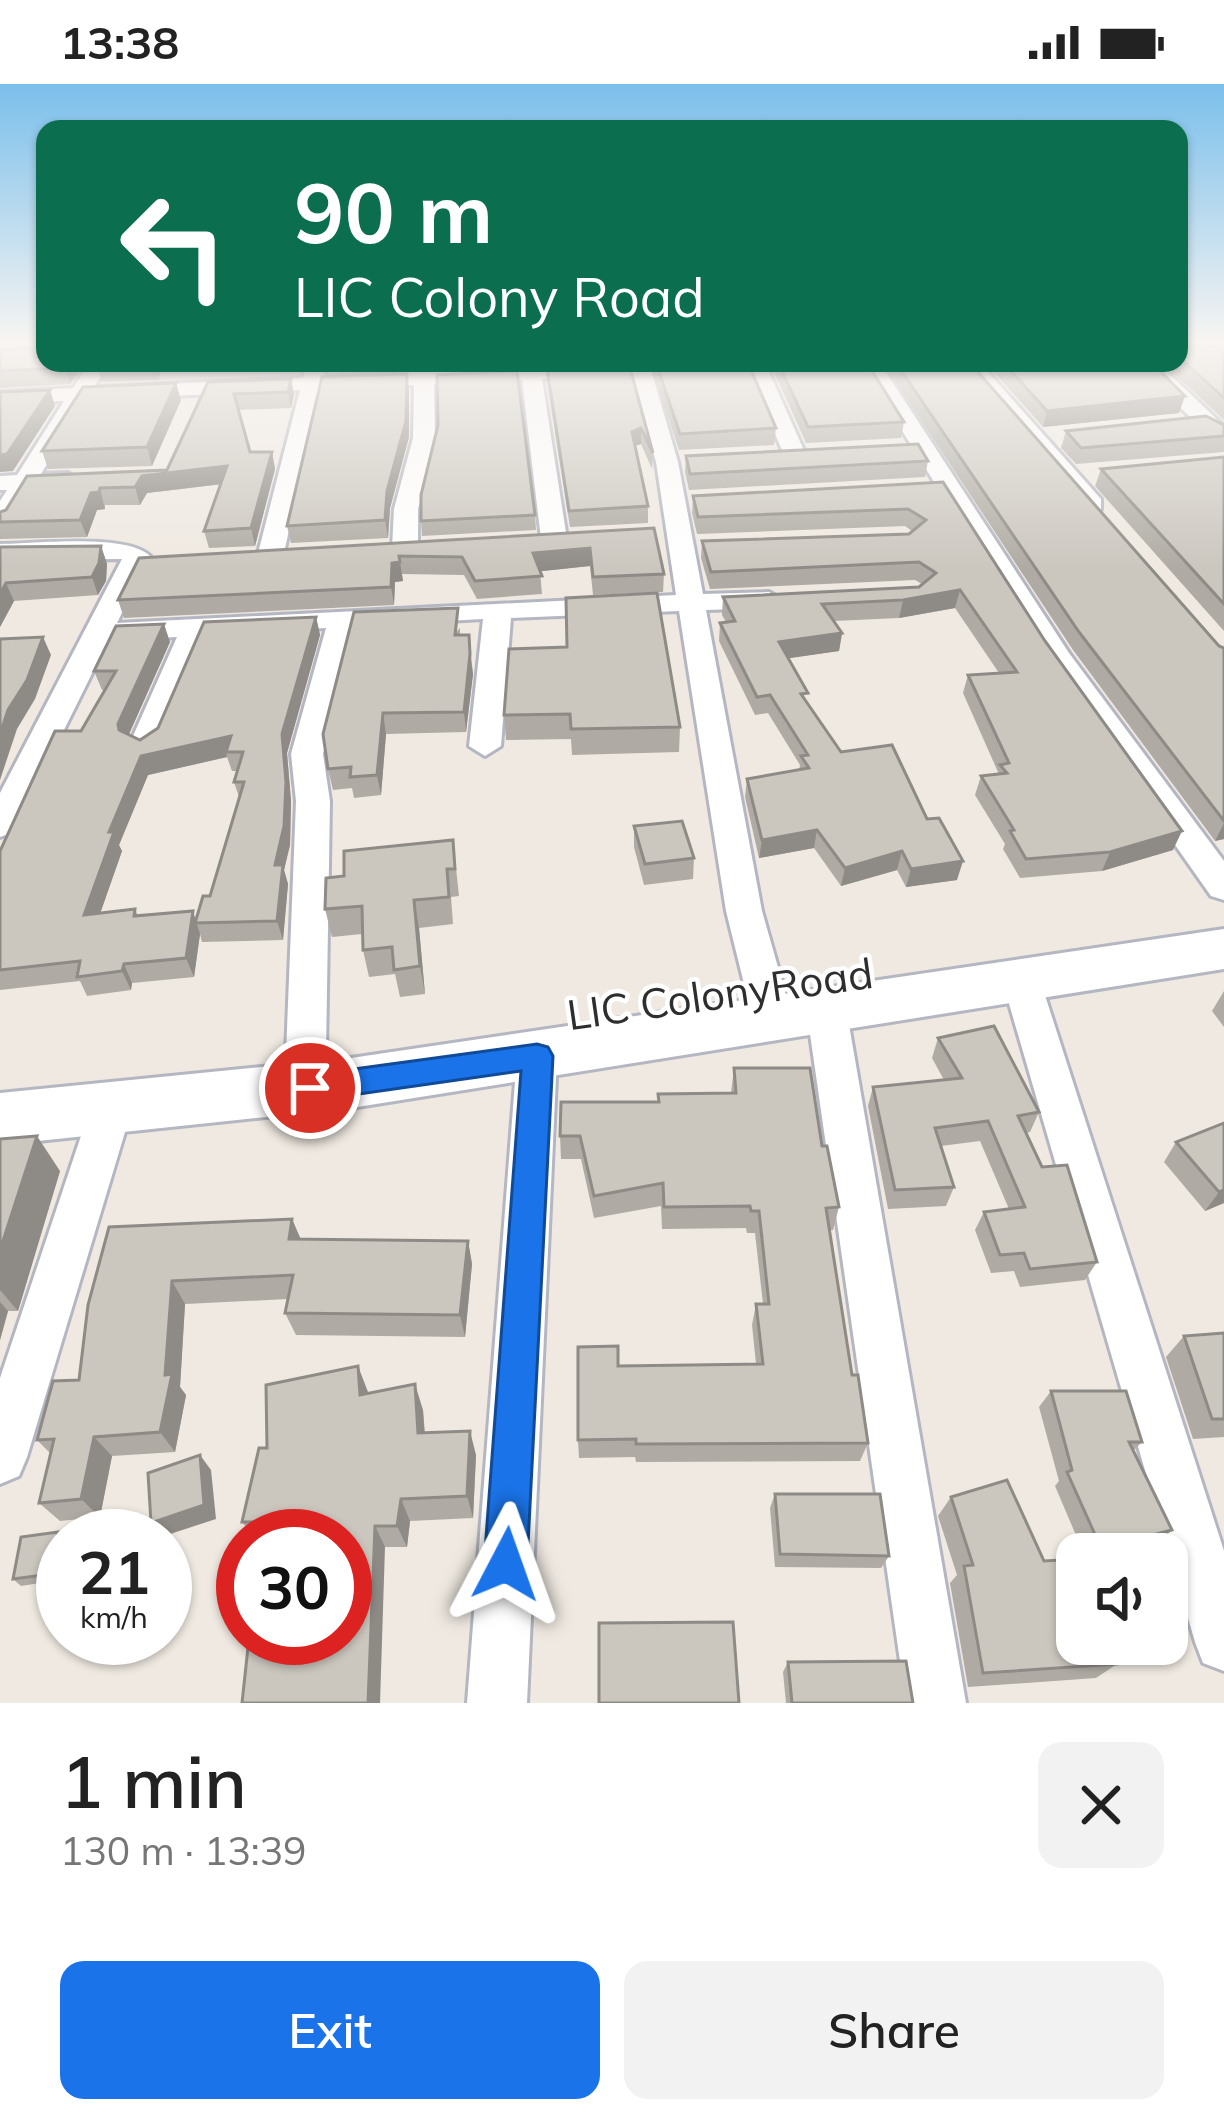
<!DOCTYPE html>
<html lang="en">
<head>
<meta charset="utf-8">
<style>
	:root { --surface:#fff; --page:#f2f2f2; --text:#222; --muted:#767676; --accent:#1a73e8 }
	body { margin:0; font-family:Mulish,sans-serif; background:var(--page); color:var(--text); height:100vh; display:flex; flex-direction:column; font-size:45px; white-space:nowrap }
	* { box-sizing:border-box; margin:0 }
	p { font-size:39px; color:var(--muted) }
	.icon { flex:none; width:66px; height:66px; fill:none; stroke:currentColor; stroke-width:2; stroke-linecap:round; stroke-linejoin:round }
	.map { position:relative; height:1619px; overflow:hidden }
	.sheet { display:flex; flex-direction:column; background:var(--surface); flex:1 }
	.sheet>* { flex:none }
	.banner { position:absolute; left:36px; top:36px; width:1152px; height:252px; border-radius:24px; box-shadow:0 3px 9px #0004; background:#0b6e4f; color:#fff; overflow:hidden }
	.fabs { position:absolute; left:1056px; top:1449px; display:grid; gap:24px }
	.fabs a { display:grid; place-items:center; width:132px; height:132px; border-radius:24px; background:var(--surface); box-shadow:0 3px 9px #0004; font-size:60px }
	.speed { position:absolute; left:36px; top:1425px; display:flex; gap:24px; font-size:60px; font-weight:700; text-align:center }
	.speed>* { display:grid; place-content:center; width:156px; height:156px; border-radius:50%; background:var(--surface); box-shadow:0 3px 9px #0004; line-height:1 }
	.speed small { font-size:30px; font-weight:400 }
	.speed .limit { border:18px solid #d22; background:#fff; color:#111 }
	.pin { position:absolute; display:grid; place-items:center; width:102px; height:102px; color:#fff; margin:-51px; border:6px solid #fff; border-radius:50%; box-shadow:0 3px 12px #0007 }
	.me { position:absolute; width:132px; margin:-66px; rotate:4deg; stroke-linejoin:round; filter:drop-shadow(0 0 9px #0008) }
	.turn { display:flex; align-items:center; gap:42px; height:252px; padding:0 60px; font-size:54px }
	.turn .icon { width:156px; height:156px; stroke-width:2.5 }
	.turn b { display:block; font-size:84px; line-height:102px }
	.round { display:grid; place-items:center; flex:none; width:126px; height:126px; border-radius:24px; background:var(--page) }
	.summary { display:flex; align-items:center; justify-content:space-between; height:204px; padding:0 60px }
	h1 { font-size:72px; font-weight:600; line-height:90px }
	.button { display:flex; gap:24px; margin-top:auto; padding:24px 60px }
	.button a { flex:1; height:138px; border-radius:24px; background:var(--accent); color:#fff; font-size:48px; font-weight:600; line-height:138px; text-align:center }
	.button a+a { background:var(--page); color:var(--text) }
	.status { display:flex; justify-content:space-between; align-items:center; height:84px; padding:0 60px; background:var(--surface); direction:ltr }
	.status svg { height:33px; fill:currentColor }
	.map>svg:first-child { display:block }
</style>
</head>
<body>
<div class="status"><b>13:38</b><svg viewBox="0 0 49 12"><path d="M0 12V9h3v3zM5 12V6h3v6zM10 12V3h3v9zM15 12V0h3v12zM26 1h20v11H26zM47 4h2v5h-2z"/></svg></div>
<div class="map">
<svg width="1224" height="1619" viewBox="0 0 1224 1619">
	<rect width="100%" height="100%" fill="#efe9e1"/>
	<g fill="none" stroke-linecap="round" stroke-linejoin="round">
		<defs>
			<g id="minor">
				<path d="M89,279H109L94,303L303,294L307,279H327L324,293L414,288V279H434V287L521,283L520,279L595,280L605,286L595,292L542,295L567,455L563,460L554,463L541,455L522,296L434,300L435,354L418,425V464L405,472L392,464L394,425L413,354L414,301L321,305L283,473L270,481L257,473L300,306L86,316L41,390L68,389L80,396L68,403L32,405L9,441L0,443V417L7,406H0V392L17,391L64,317L0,320V308L73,304Z"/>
				<path d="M629,279H649L678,378L703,510L769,508L783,516L769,524L706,526L762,827L793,936L787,947L773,952L759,947L753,936L726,827L679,527L511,534L501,662L485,672L469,662L483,535L355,542L323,670L330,717L326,970L320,982L306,987L292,982L286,970L296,717L291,670L326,544L206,551L161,661L145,671L129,661L177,553L108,557L17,741L12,749L0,753V709L122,475L0,476V460C35,460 126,449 150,472L117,539L676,511L656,378Z"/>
				<path d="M745,279H765L806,371L803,376L795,378L784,371Z"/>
				<path d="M860,279H880L1069,569L1224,777V816L1211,812L1043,573Z"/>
				<path d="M959,279H980L1101,415V425H1083Z"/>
				<path d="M1136,279H1158L1224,342V361L1216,359Z"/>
				<path d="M1022,884L1036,888L1041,899L1224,1467V1587L1203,1579L1195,1558L1003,899L1008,888Z"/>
				<path d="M827,913L841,918L847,929L966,1619H906L807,929L813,918Z"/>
				<path d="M537,955L551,960L557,972L527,1619H467L517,972L523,960Z"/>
				<path d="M111,1007L126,1012L132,1025L27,1373L19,1392L0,1400V1294L90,1025L96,1012Z"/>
			</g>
			<path id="secondary" d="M1224,845V885L351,1024L0,1061V1009L351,974Z"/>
		</defs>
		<use href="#minor" stroke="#b4b7c1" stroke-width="6"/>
		<use href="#secondary" stroke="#b4b7c1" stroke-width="6"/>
		<use href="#minor" fill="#fff" fill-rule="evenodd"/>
		<use href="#secondary" fill="#fff" fill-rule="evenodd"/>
	</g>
	<g fill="#afaba4" fill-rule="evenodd">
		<path d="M1179,259L1184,263L1224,262V336L1163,279H1179Z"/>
		<path d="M41,263L43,268L86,279L70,300L0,304V266Z"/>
		<path d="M99,279H160L159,296L102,298L97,282Z"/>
		<path d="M360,279H412L410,284L361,286Z"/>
		<path d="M436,279H516L439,283Z"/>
		<path d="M650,279H748L776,344L774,361L679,366Z"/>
		<path d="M770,279H867L904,338L901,354L806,359Z"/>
		<path d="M883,279H970L1219,562L1224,564V755L1215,757L1073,566Z"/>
		<path d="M986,279H1152L1179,329L1043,343Z"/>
		<path d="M629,280L653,369L652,385L641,360L635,362L648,422V439L570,443L547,299V285Z"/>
		<path d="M291,295L294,311L291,324L238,326L250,368H272L275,385L255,462L209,464L204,447L221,400L147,409L140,421H105V425L97,426L87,453L0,455V428L167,386L208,298Z"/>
		<path d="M409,306V353L390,424L388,454L291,459L287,442Z"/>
		<path d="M181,316L152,382L48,385L42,367Z"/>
		<path d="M1066,347L1224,352V368L1076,380L1061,364Z"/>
		<path d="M686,372L928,377L925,393L689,406L685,388Z"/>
		<path d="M1224,373V547L1095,402L1101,385Z"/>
		<path d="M943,398L1173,766L1102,787L1020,794L1003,765L1005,760L975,711L981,692L998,690V688L963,609L968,591L999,589L955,524L899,534L834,537L842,549L839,567L788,574L806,617L841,668L957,796L906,803L897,786L841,802L814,764L759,774L745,713L747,695L799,686L800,681L768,629L755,631L719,557L720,539L726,538L722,531L723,513L919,503L922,500L915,496L710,505L701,474L702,457L909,450L912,447L905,442L697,450L692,429L693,412Z"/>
		<path d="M535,431L536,446L422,452L421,437Z"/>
		<path d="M654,444L664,490L663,508L593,511L590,482L540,487L542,510L477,515L464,491L402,490L403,497L395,498L394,521L124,534L118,516L139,474Z"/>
		<path d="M101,462L107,480L106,497L98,511L14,517L0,543V463Z"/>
		<path d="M316,533L320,551L287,669L291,717L290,761L284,786L288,800L283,856L202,858L200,850L194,893L132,899L131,906L87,912L80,897L0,906V767L81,647L105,606H102L94,587L170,558L129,650L140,656ZM227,673L232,687H237L234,698L239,713L210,812L196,835L138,832L135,825L100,829L122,767L119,761L148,691Z"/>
		<path d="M460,544V551H469L473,590L466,648L386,650L381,711L354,714L352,704L333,706L328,685Z"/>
		<path d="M509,565L680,643L679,668L572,671L571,655L506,656L504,631Z"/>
		<path d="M634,742L694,774L693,795L644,801L634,763Z"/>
		<path d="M453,756L459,812L451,813L453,840L419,844L425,910L400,913L395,890L369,893L363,866L362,850L332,853L325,825L344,792Z"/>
		<path d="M1224,907V943L1212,927Z"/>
		<path d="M938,954L1039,1028L1030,1048L1026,1049L1042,1083L1097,1178L1085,1196L1020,1203L1014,1187L991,1189L975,1146L984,1128L1009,1125L980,1057L941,1062L954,1103L946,1122L888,1125L868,1022L873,1003L944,996L932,974Z"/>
		<path d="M734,984L822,1062L839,1123L833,1146H829L852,1291L868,1359L860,1377L636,1378L635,1373L579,1374L578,1356L618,1282L756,1280L752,1241L756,1220H763L755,1149H747L746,1144L662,1145L661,1122L594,1134L581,1075H561L560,1052L658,1018L731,1009Z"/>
		<path d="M1224,1039V1119L1205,1127L1164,1078L1176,1058Z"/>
		<path d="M0,1055L60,1087L18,1227H8L0,1256Z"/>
		<path d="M292,1135L300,1155L468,1157L472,1180L465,1253L296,1251L285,1229L288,1215L185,1220L180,1303L186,1311L175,1368L112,1372L100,1433L60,1437L39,1419L51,1370L37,1356L79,1296L88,1221Z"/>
		<path d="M1224,1249V1353L1193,1355L1166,1273L1184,1252Z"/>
		<path d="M1051,1307L1142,1358L1133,1367L1172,1446L1156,1460L1115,1470H1084L1055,1402L1059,1397L1039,1323Z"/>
		<path d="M368,1309L423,1326L425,1349L476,1371L473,1434L410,1437L407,1463H385L345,1452H253L242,1438L267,1364Z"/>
		<path d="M775,1410L889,1472L881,1484L775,1483L770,1424Z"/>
		<path d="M951,1413L1044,1477L1117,1580L1096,1594L968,1603L950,1499L957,1491L938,1432Z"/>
		<path d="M58,1448L63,1452V1475L59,1496L21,1502L13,1495Z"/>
		<path d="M788,1578L913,1619H786L783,1588Z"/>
	</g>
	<g fill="#8e8b86">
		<path d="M69,279H86L70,300L65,284Z"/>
		<path d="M154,279H160L159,296Z"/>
		<path d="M407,290L409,306V353L390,424L388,454L385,436L387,407Z"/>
		<path d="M291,295L294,311L291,324L288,308Z"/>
		<path d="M176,299L181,316L152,382L147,363Z"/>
		<path d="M50,306L55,322L13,387L0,388V371Z"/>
		<path d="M1185,312L1179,329L1043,343L1047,327Z"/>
		<path d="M641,344V360L631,363L632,348Z"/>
		<path d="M272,368L275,385L255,462L251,444Z"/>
		<path d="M227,382L231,399L147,409L140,421L135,403L142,392Z"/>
		<path d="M100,404L105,425L97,426L87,453L80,436L91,409Z"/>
		<path d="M101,462L107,480L106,497L98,511L92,493Z"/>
		<path d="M590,464V482L534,488L533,469Z"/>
		<path d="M400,478L403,497L395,498L394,521L391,503L392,479Z"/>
		<path d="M6,499L14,517L0,543V510Z"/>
		<path d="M960,506L955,524L899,534L903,516Z"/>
		<path d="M316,533L320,551L287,669L291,717L290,761L284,786L288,800L283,856L277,837L275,781L282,650Z"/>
		<path d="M164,540L170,558L125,659L118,640Z"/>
		<path d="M842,549L839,567L777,576L779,558Z"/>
		<path d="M43,553L51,571L35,615L17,645L0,696V650L8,626Z"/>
		<path d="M470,570L473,590L466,648L464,628Z"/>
		<path d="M383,629L386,650L381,711L377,691Z"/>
		<path d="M231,652L226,668L227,673L148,691L119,761L122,767L93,850L84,831L109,748L141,672Z"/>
		<path d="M1224,739V755L1215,757Z"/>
		<path d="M817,746L814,764L759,774L762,756Z"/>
		<path d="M1182,747L1173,766L1102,787L1110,768Z"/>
		<path d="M902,767L897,786L841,802L845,784Z"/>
		<path d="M963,777L957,796L906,803L911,785Z"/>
		<path d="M414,816L419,844L425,910L420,882Z"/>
		<path d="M193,827L200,850L194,893L186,874Z"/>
		<path d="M124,880L132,899L131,906L122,887Z"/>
		<path d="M37,1052L60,1087L18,1227L0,1206V1166Z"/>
		<path d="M1224,1106V1119L1205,1127L1219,1108Z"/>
		<path d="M292,1135L302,1158L289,1155Z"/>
		<path d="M468,1157L472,1180L465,1253L460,1231Z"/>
		<path d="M172,1197L185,1220L180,1303L186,1311L175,1368L160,1348Z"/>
		<path d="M0,1218L8,1227L0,1256Z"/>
		<path d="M358,1282L368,1308L370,1336L360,1311Z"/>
		<path d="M415,1300L423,1326L426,1373L418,1349Z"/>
		<path d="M470,1347L476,1371L473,1434L467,1412Z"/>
		<path d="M94,1353L112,1372L100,1433L81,1415Z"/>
		<path d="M200,1371L211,1386L216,1435L164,1452L151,1439Z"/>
		<path d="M401,1415L410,1437L407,1463L397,1442Z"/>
		<path d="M375,1442L385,1463L380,1619H368Z"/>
		<path d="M1172,1446L1156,1460L1115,1470H1094L1101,1464Z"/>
		<path d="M58,1448L63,1452V1475L59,1496L51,1490Z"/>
	</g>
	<g fill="#cbc7bf" stroke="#8e8b86" stroke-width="3">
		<path d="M1179,259L1184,263L1224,262V314L1179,273Z"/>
		<path d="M41,263V270L45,266V279H69L65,284L0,287V266Z"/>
		<path d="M99,279H154L97,282Z"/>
		<path d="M656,279H748L776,344L680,350Z"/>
		<path d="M778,279H867L904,338L808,343Z"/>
		<path d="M896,279H970L1219,562L1224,564V737L1079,548Z"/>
		<path d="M1004,279H1152L1185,312L1047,327Z"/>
		<path d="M629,280L653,369L641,344L632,348L648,422L569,427L547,285Z"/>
		<path d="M517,287L535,431L421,437V411L438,341L437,291Z"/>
		<path d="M407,290L406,337L387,407L385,436L287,442L322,293Z"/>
		<path d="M291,295L288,308L234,310L250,368H272L251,444L204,447L227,382L142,392L135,403L100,404L99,408L91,409L80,436L0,438V428L6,426L27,392L167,386L208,298Z"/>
		<path d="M176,299L147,363L42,367L83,303Z"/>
		<path d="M50,306L7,370L0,371V308Z"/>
		<path d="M1206,332L1224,341V352L1081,364L1066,347Z"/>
		<path d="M918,360L928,377L690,390L686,372Z"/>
		<path d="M1224,373V520L1101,385Z"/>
		<path d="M943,398L1045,557L1182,747L1110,768L1026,775L1010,747L1014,746L981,692L1007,689L1000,681L1009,679L968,591L1017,588L960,506L903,516L822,520L842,549L779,558L808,609L801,610L841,668L892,661L927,735L939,734L963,777L911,785L902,767L845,784L817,746L762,756L747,695L809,684L801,672L808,671L770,611L757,613L720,539L735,537L723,513L919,503L936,489L919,478L711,488L702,457L909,450L926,436L908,425L698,433L693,412Z"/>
		<path d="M654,444L664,490L593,493L590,464L533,469L542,492L475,497L462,473L399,472L400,478L392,479L391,503L118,516L139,474Z"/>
		<path d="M101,462L99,479L92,493L6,499L0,510V463Z"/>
		<path d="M657,509L680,643L571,645L570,630L504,631L509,565L567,563L566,514Z"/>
		<path d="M458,524L455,551H469L470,570L464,628L383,629L377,691L350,693L351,683L328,685L323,650L354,528Z"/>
		<path d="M316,533L282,650L286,698L284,742L275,781H283L277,837L195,839L203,812H210L244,698H234L243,668H226L231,652L141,672L109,748H114L84,831L135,825L134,832L193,827L186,874L124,880L122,887L77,893L80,877L0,886V767L55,647H81L116,587H94L116,542L164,540L118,640L119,646L140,656L158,644L204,538Z"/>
		<path d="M43,553L27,596L8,626L0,650V555Z"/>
		<path d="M682,737L694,774L645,780L634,742Z"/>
		<path d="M453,756L455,785H447L449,813L414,816L420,882L394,886L392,863L363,866L362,822L325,825L326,794L344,792V767Z"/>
		<path d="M994,942L1039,1028L1018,1032L1042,1083L1067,1081L1097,1178L1030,1185L1024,1169L1000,1171L984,1128L1025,1123L988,1037L935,1044L954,1103L895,1106L873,1003L962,994L938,954Z"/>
		<path d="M734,984H810L822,1062H827L839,1123L826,1124L852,1291H858L868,1359L636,1360V1355L578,1356V1263L618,1262V1282L763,1280L756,1220H769L759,1127H751L750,1122L664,1123L663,1099L594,1112L580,1052H560L561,1018H659L658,1010L736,1009Z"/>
		<path d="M1224,1039V1106L1219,1108L1176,1058Z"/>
		<path d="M37,1052L0,1166V1055Z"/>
		<path d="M292,1135L289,1155L468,1157L460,1231L285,1229L293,1191L172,1197L165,1291L172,1290L160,1348L94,1353L81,1415L39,1419L54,1355L37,1356L53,1297L79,1296L88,1221L109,1143Z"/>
		<path d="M1224,1249V1335H1212L1184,1252Z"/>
		<path d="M358,1282L360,1311L415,1300L418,1349L470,1347L467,1412L401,1415L397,1442H375L368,1619H242L249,1554H345V1452H259L261,1438H242L259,1364H267L266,1301Z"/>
		<path d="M1051,1307H1126L1142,1358H1129L1172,1446L1101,1464L1067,1388L1072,1386Z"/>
		<path d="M200,1371L204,1421L151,1439L148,1389Z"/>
		<path d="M1007,1396L1044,1477L1077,1475V1560H1111L1117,1580L983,1589L964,1482L973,1481L951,1413Z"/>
		<path d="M775,1410H880L889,1472L780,1470Z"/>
		<path d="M58,1448L51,1490L13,1495L21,1453Z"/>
		<path d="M733,1538L739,1619H599V1539Z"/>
		<path d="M906,1577L913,1619H792L788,1578Z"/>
	</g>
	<linearGradient id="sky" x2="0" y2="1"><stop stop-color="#7abfeb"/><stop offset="0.53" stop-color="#f8f5f2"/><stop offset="1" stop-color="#f8f5f2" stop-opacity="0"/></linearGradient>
	<rect width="1224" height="486" fill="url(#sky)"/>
	<path fill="#1a73e8" stroke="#114b97" stroke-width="3" d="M537,960L548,963L553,972L527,1480L521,1496L506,1502L490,1496L484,1480L521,987L310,1017L298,1013L294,1004L298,994L310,991Z"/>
	<g text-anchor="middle" stroke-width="9" stroke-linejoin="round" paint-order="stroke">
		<g font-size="42" fill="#2e2e2e" stroke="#fff">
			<text transform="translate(720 910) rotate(-8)" y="15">LIC ColonyRoad</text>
		</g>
	</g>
</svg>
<div class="fabs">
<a><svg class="icon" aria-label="sound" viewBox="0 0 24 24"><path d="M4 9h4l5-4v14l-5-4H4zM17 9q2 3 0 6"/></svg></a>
</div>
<div class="speed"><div>21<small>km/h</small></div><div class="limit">30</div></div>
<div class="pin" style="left:310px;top:1004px;background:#d93025"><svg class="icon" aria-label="arrive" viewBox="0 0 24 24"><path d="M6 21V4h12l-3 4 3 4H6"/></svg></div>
<svg class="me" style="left:506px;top:1480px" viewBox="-20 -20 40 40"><path d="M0-17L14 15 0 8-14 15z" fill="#1a73e8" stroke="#fff" stroke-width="4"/></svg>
<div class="banner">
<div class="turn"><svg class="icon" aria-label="left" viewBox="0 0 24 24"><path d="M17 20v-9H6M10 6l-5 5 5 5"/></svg><div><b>90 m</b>LIC Colony Road</div></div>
</div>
</div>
<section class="sheet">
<div class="summary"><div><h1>1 min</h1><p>130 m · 13:39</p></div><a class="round"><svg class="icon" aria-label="close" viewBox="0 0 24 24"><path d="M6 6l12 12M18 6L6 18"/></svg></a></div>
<div class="button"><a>Exit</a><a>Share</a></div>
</section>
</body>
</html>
